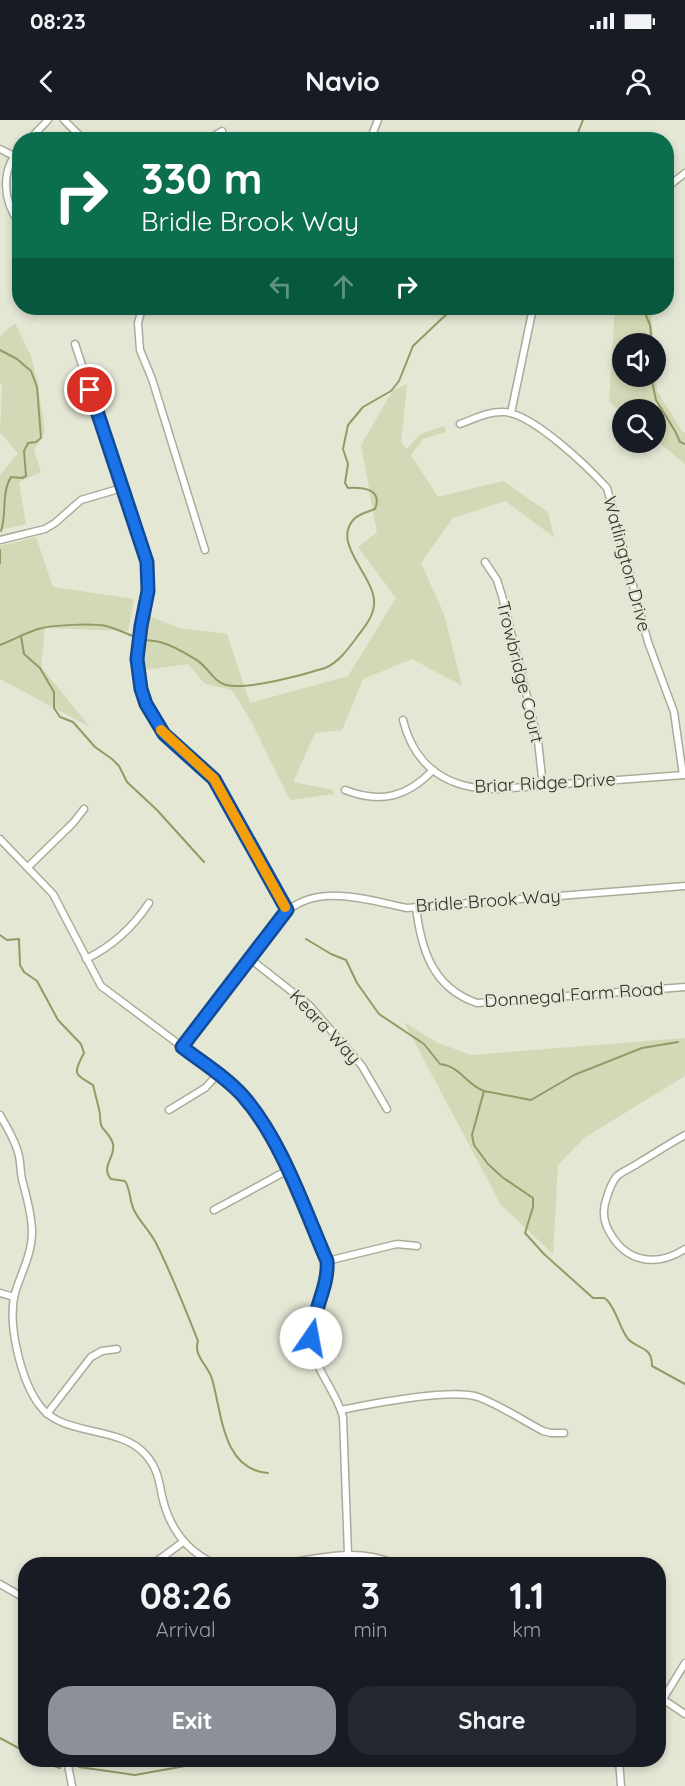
<!DOCTYPE html>
<html lang="en">
<head>
<meta charset="utf-8">
<style>
	:root { --surface:#171b24; --page:#242831; --text:#f1f3f6; --muted:#9ea1a6; --accent:#8c9099 }
	body { margin:0; font-family:Quicksand,sans-serif; background:var(--page); color:var(--text); height:100vh; display:flex; flex-direction:column; font-size:22px; white-space:nowrap }
	* { box-sizing:border-box; margin:0 }
	p { font-size:20px; color:var(--muted) }
	.icon { flex:none; width:33px; height:33px; fill:none; stroke:currentColor; stroke-width:2; stroke-linecap:round; stroke-linejoin:round }
	.map { position:relative; flex:1; overflow:hidden }
	.side { position:absolute; left:18px; top:1437px; width:648px; height:210px; display:flex; flex-direction:column; background:var(--surface); border-radius:24px; box-shadow:0 3px 9px #0003 }
	.side>* { flex:none }
	.banner { position:absolute; left:12px; top:12px; width:662px; height:183px; border-radius:24px; box-shadow:0 3px 9px #0003; background:#0b6e4f; color:#fff; overflow:hidden }
	.tools { position:absolute; left:612px; top:213px; display:grid; gap:12px }
	.tools a { display:grid; place-items:center; width:54px; height:54px; border-radius:50%; background:var(--surface); box-shadow:0 3px 9px #0003; font-size:30px }
	.pin { position:absolute; display:grid; place-items:center; width:51px; height:51px; color:#fff; margin:-26px; border:3px solid #fff; border-radius:50%; box-shadow:0 2px 6px #0007 }
	.me { position:absolute; width:66px; margin:-33px; rotate:12deg; stroke-linejoin:round; filter:drop-shadow(0 0 4px #0008) }
	.turn { display:flex; align-items:center; gap:21px; height:126px; padding:0 30px; font-size:27px }
	.turn .icon { width:78px; height:78px; stroke-width:2.5 }
	.turn b { display:block; font-size:42px; line-height:51px }
	.lanes { display:flex; align-items:center; height:57px; padding:0 30px; background:#0003; justify-content:center; gap:30px; direction:ltr }
	.lanes .off { opacity:.35 }
	.eta { display:flex; justify-content:space-evenly; align-items:center; height:102px; text-align:center }
	.eta b { font-size:36px; font-weight:700; line-height:42px }
	.action { display:flex; gap:12px; margin-top:auto; padding:12px 30px }
	.action a { flex:1; height:69px; border-radius:24px; background:var(--accent); color:#fff; font-size:24px; font-weight:700; line-height:69px; text-align:center }
	.action a+a { background:var(--page); color:var(--text) }
	.status { display:flex; justify-content:space-between; align-items:center; height:42px; padding:0 30px; background:var(--surface); direction:ltr }
	.status svg { height:16px; fill:currentColor }
	header { display:flex; justify-content:space-between; align-items:center; height:78px; padding:0 30px; background:var(--surface); font-size:27px; font-weight:700 }
	.map>svg:first-child { display:block }
</style>
</head>
<body>
<div class="status"><b>08:23</b><svg viewBox="0 0 49 12"><path d="M0 12V9h3v3zM5 12V6h3v6zM10 12V3h3v9zM15 12V0h3v12zM26 1h20v11H26zM47 4h2v5h-2z"/></svg></div>
<header><svg class="icon" aria-label="back" viewBox="0 0 24 24"><path d="M15 5l-7 7 7 7"/></svg>Navio<svg class="icon" aria-label="person" viewBox="0 0 24 24"><circle cx="12" cy="8" r="4"/><path d="M4 21q1-7 8-7t8 7"/></svg></header>
<div class="map">
<svg width="685" height="1666" viewBox="0 0 685 1666">
	<rect width="100%" height="100%" fill="#e4e7d4"/>
	<g fill="#d3d9b6">
		<path d="M615,188H647L651,193L654,223L622,224V256H656V248L657,271L682,311L685,313V344L656,320V290H622V293L609,282Z"/>
		<path d="M15,203L31,236L37,260L45,312L34,330L41,352L19,362L26,404L0,410V355L18,333L0,313L2,265L0,263V216Z"/>
		<path d="M407,264L401,322L407,329L420,314L444,306L446,312L423,319L411,335L438,377L503,361L548,392L554,417L505,381L453,398L421,443L444,494L462,566L412,539L363,559L342,610L315,613L293,662L333,670L334,674L290,680L252,603L232,570L205,564L188,544L144,550L142,531L147,495L179,508L227,514L250,583L348,556L396,478L358,427L377,412L361,325L393,270Z"/>
		<path d="M36,417L53,467L134,479L128,511L45,508L41,547L90,607L0,559V426Z"/>
		<path d="M404,902L436,922L471,935L685,918V956L584,1018L558,1045L553,1134L501,1085Z"/>
	</g>
	<g fill="none" stroke-linecap="round" stroke-linejoin="round">
		<g stroke="#939a65" stroke-width="2">
			<path d="M575,20L583,0"/>
			<path d="M643,188L650,205L652,224"/>
			<path d="M0,230L17,239L31,251L37,267L41,318L36,322L28,323L24,331L26,356L22,358L11,357C1,373 7,394 1,411"/>
			<path d="M651,256L656,280L675,311L680,322L685,324"/>
			<path d="M0,430V443"/>
			<path d="M21,516L24,534L40,548L54,572V588L60,597L73,602L95,627L112,639L119,646L127,662L157,690L204,742"/>
			<path d="M0,525C13,520 25,513 38,509C51,505 93,503 106,506C118,509 129,515 140,519C148,521 155,520 163,523C174,526 185,533 195,539C207,545 213,562 226,565C248,570 303,555 325,548C338,543 349,528 357,517C364,508 373,497 374,485C377,457 329,423 355,398C361,393 368,392 375,389C383,369 363,367 348,368L345,363L348,344L343,329L348,305L363,287L391,271L399,261L413,226L453,188"/>
			<path d="M0,815L7,820L19,819L20,845L24,852L37,861L58,900L81,924L84,933C72,955 75,954 93,965C95,973 97,981 99,989C101,995 99,1002 102,1007C106,1013 111,1016 113,1024C116,1037 100,1047 111,1059L125,1061C131,1070 129,1082 135,1092C140,1102 150,1111 156,1123C172,1155 185,1188 198,1221C193,1236 208,1245 212,1259C222,1292 222,1350 268,1353"/>
			<path d="M306,819L331,834L346,840L357,863L379,894L424,924L440,944C462,947 465,964 484,971L531,980L574,955L642,928L678,922"/>
			<path d="M484,971L472,1015L474,1025L488,1044L502,1057L533,1078V1087L525,1113L544,1134L593,1178H604L607,1180C617,1191 619,1207 628,1219C639,1230 652,1226 652,1246L685,1264"/>
			<path d="M0,1618L26,1632"/>
			<path d="M36,1640L60,1648"/>
			<path d="M79,1647L135,1655L202,1643L206,1640"/>
		</g>
		<defs>
			<g id="street">
				<path d="M64,0L84,20"/>
				<path d="M29,20L48,0"/>
				<path d="M207,20L222,11"/>
				<path d="M370,20L378,0"/>
				<path d="M0,29L14,36"/>
				<path d="M20,29C0,50 3,82 20,104"/>
				<path d="M666,68L685,53"/>
				<path d="M142,188L138,203L140,230L152,259L205,430"/>
				<path d="M75,224L147,442L148,471L137,539L141,569L146,584L164,613L214,659L287,790"/>
				<path d="M511,293L533,188"/>
				<path d="M460,304C474,299 489,291 504,292C532,293 588,347 607,368L648,522L674,592L683,655"/>
				<path d="M0,420L45,409L55,403L81,380L122,368"/>
				<path d="M485,442L497,460L502,476L538,621L543,666"/>
				<path d="M403,600C415,648 449,670 498,669L684,655"/>
				<path d="M345,670C381,684 407,677 433,650"/>
				<path d="M0,719L53,774L101,866L224,958L251,985L264,1003L290,1055L327,1141C330,1168 309,1192 311,1219C313,1249 336,1270 343,1297L348,1434"/>
				<path d="M28,747L73,703L84,689"/>
				<path d="M416,787C421,830 433,868 477,883L685,867"/>
				<path d="M249,838L309,885L362,946L387,989"/>
				<path d="M86,839C113,826 133,807 149,783"/>
				<path d="M182,927L282,796C314,761 368,780 407,788L685,766"/>
				<path d="M169,990L205,968L218,954"/>
				<path d="M0,995C7,1008 16,1021 19,1036C21,1045 20,1054 23,1063C27,1079 32,1095 32,1112C32,1134 21,1153 15,1173C7,1204 21,1261 40,1286C63,1317 119,1305 145,1334C157,1347 159,1360 162,1376C169,1407 186,1431 215,1444"/>
				<path d="M685,1015C669,1024 653,1034 637,1044C631,1048 623,1051 617,1056C612,1062 609,1070 607,1077C602,1089 603,1101 610,1113C627,1143 657,1147 685,1129"/>
				<path d="M214,1090L288,1050"/>
				<path d="M327,1141L397,1124L417,1126"/>
				<path d="M0,1173L14,1177"/>
				<path d="M341,1290C372,1284 450,1268 478,1277C500,1285 522,1300 543,1311L551,1313H564"/>
				<path d="M47,1294L91,1237L102,1231L117,1229"/>
				<path d="M153,1444L183,1422"/>
				<path d="M281,1444C320,1438 357,1427 395,1444"/>
				<path d="M0,1464L26,1479"/>
				<path d="M26,1564V1583"/>
				<path d="M658,1576L685,1594"/>
				<path d="M663,1579L685,1543"/>
				<path d="M67,1640L72,1666"/>
				<path d="M619,1640L621,1666"/>
			</g>
		</defs>
		<use href="#street" stroke="#a9ac99" stroke-width="9"/>
		<use href="#street" stroke="#fff" stroke-width="6"/>
	</g>
	<g fill="none" stroke-linecap="round" stroke-linejoin="round">
		<defs>
			<path id="route" d="M90,270L147,442L148,471L141,506L137,539L141,569L146,584L164,614L214,659L287,790L182,927C203,943 226,957 243,976C281,1019 304,1088 327,1141C329,1167 312,1192 311,1218"/>
		</defs>
		<use href="#route" stroke="#114b97" stroke-width="15"/>
		<use href="#route" stroke="#1a73e8" stroke-width="10"/>
		<path stroke="#f59e0b" stroke-width="10" d="M161,610L214,659L285,787"/>
	</g>
	<g text-anchor="middle" stroke-width="4.5" stroke-linejoin="round" paint-order="stroke">
		<g font-size="18" fill="#2d2e27" stroke="#e4e7d4">
			<text transform="translate(627 444) rotate(75)" y="6">Watlington Drive</text>
			<text transform="translate(520 552) rotate(76)" y="6">Trowbridge Court</text>
			<text transform="translate(545 663) rotate(-3)" y="6">Briar Ridge Drive</text>
			<text transform="translate(488 781) rotate(-4)" y="6">Bridle Brook Way</text>
			<text transform="translate(574 875) rotate(-4)" y="6">Donnegal Farm Road</text>
			<text transform="translate(325 907) rotate(47)" y="6">Keara Way</text>
		</g>
	</g>
</svg>
<div class="tools">
<a><svg class="icon" aria-label="sound" viewBox="0 0 24 24"><path d="M4 9h4l5-4v14l-5-4H4zM17 9q2 3 0 6"/></svg></a>
<a><svg class="icon" aria-label="search" viewBox="0 0 24 24"><circle cx="10" cy="10" r="6"/><path d="M15 15l6 6"/></svg></a>
</div>
<div class="pin" style="left:90px;top:270px;background:#d93025"><svg class="icon" aria-label="arrive" viewBox="0 0 24 24"><path d="M6 21V4h12l-3 4 3 4H6"/></svg></div>
<svg class="me" style="left:311px;top:1218px" viewBox="-20 -20 40 40"><circle r="19" fill="#fff"/><path d="M0-13L10 11 0 6-10 11z" fill="#1a73e8"/></svg>
<div class="banner">
<div class="turn"><svg class="icon" aria-label="right" viewBox="0 0 24 24"><path d="M7 20v-9h11M14 6l5 5-5 5"/></svg><div><b>330 m</b>Bridle Brook Way</div></div>
<div class="lanes"><svg class="icon off" aria-label="left" viewBox="0 0 24 24"><path d="M17 20v-9H6M10 6l-5 5 5 5"/></svg><svg class="icon off" aria-label="ahead" viewBox="0 0 24 24"><path d="M12 20V5M6 11l6-6 6 6"/></svg><svg class="icon" aria-label="right" viewBox="0 0 24 24"><path d="M7 20v-9h11M14 6l5 5-5 5"/></svg></div>
</div>
<section class="side">
<div class="eta">
<div><b>08:26</b><p>Arrival</p></div>
<div><b>3</b><p>min</p></div>
<div><b>1.1</b><p>km</p></div>
</div>
<div class="action"><a>Exit</a><a>Share</a></div>
</section>
</div>
</body>
</html>
